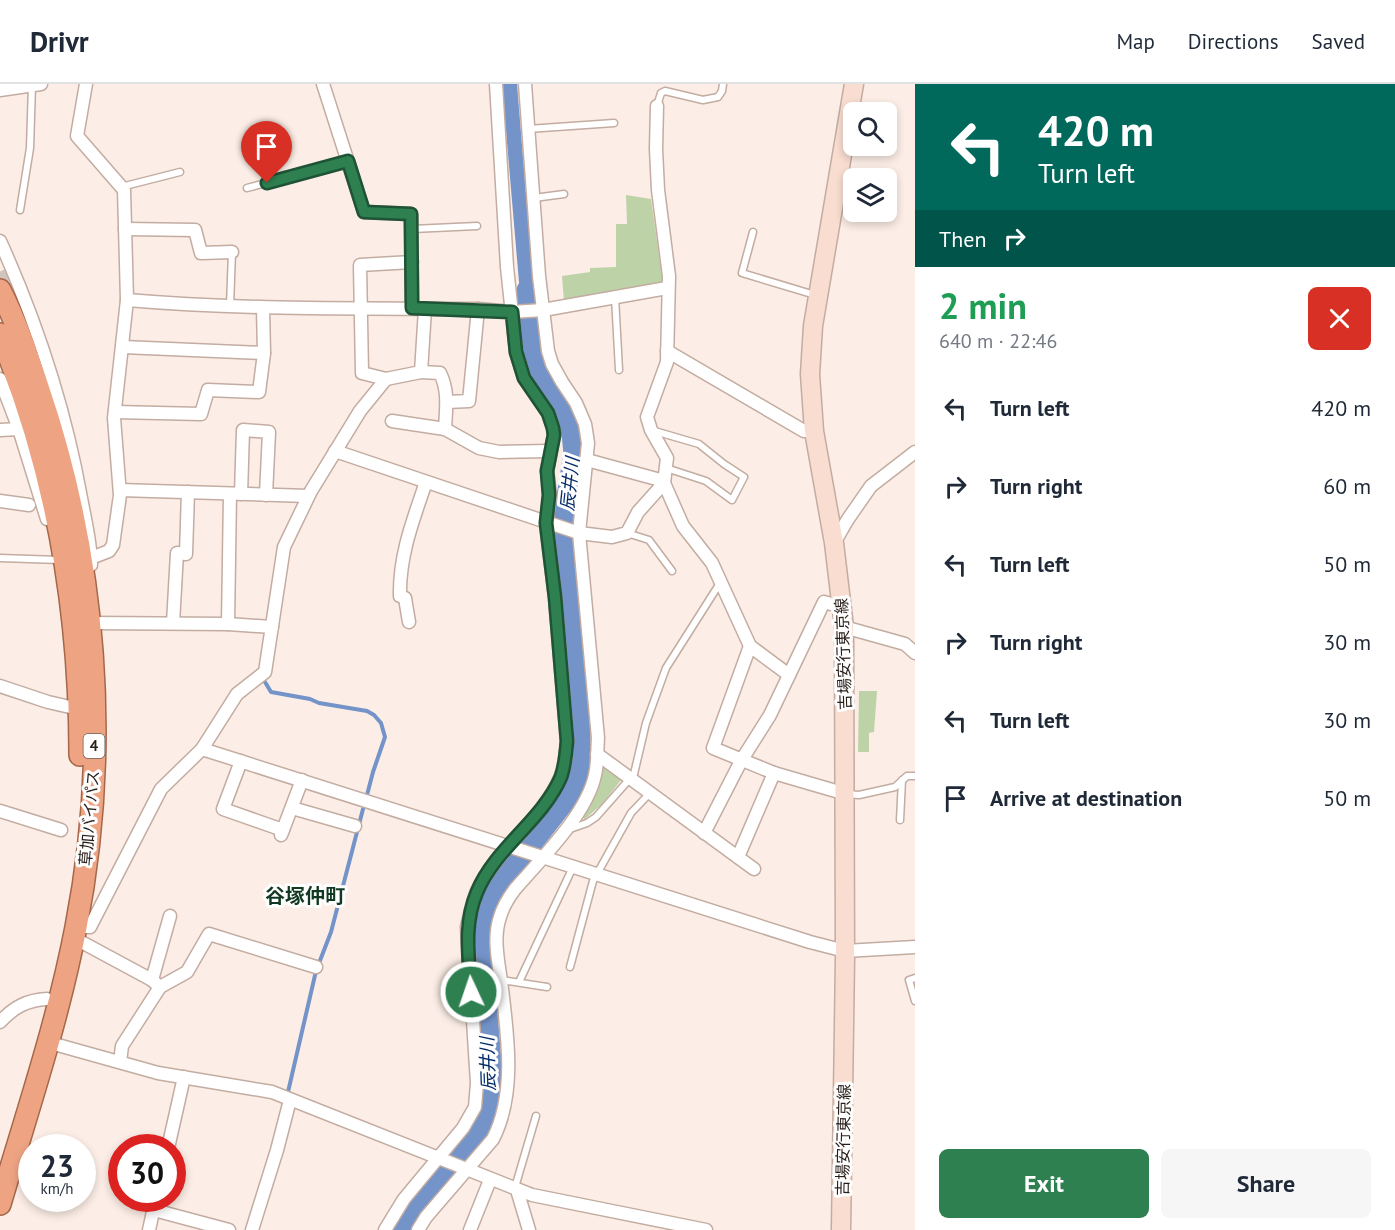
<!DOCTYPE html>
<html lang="en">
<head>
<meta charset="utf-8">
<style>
	:root { --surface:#fff; --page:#f6f6f7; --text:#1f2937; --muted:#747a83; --line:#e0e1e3; --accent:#2e8051 }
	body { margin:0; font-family:"PT Sans","Noto Sans JP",sans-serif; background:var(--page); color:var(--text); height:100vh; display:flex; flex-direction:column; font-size:22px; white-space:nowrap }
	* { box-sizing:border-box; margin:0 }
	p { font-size:20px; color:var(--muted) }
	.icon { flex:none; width:33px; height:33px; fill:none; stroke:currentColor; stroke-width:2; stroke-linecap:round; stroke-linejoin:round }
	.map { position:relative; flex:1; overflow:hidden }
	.panel { display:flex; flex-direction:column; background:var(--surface); width:480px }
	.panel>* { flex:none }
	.top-card { background:#00695c; color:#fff; overflow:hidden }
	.controls { position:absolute; left:843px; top:18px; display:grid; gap:12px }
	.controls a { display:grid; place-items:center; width:54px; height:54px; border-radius:9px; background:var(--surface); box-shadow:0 3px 9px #0003; font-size:30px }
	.speed { position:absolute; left:18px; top:1050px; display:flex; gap:12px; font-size:30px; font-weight:700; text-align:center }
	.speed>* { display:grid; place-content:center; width:78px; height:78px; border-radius:50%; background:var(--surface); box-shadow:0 3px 9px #0003; line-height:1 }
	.speed small { font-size:15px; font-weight:400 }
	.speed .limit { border:9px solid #d22; background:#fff; color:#111 }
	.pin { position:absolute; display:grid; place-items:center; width:51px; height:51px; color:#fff; margin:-62px -26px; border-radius:50% 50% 50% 0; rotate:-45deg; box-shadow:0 0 6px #0007 }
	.pin .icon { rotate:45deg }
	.me { position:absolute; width:66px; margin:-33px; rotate:357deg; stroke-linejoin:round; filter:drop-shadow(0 0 4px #0008) }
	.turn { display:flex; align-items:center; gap:21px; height:126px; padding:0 24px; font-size:27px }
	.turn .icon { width:78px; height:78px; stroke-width:2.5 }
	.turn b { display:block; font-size:42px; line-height:51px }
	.then { display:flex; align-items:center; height:57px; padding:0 24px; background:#0003; gap:12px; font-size:22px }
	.round { display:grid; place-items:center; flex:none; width:63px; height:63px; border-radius:9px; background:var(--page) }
	.headline { display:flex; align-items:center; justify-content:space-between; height:102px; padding:0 24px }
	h1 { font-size:36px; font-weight:800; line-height:45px; color:#1e9e55 }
	.cta { display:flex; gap:12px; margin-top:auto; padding:12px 24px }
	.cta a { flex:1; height:69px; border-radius:9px; background:var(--accent); color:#fff; font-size:24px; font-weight:800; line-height:69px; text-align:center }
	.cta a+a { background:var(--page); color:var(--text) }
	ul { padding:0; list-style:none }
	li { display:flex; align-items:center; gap:18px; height:78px; padding:0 24px }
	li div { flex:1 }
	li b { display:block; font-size:22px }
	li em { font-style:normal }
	header { display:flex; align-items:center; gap:36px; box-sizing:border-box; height:84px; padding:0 30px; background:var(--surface); border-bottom:2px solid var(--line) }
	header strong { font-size:28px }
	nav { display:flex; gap:33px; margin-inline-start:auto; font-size:21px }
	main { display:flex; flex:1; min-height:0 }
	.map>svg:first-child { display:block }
</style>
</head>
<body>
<header>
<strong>Drivr</strong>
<nav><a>Map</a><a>Directions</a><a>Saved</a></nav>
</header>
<main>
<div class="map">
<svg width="915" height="1146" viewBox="0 0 915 1146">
	<rect width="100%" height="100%" fill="#fceee6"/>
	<g fill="#bdd3a7">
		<path d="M626,111L651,115L663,199L564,218L562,192L590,188V184L616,183V140H627Z"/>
		<path d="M859,607H877L874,648L869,649V668H858Z"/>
		<path d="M603,682L621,696L603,719L584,736L583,731L598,701Z"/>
	</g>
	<path fill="#7393c9" d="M502,0H517L536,232L522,233Z"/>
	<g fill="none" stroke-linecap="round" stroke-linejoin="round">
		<g stroke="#7393c9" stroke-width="4">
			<path d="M265,598L271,608L310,615L319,619L367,627L374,631L381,639L385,653L373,688L367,711"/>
			<path d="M288,1008L316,887L331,848L363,725"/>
		</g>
		<path stroke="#7393c9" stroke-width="21" d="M401,1146L484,1039L491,1010V978L481,856L487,824L499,802L572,708L579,695L581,680L577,585L563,457L566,418L574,370L572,349L566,332L536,282L531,259L527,206"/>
		<path stroke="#d1c4bd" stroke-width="12" stroke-dasharray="12 6" stroke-linecap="butt" d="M0,194L7,191"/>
		<defs>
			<g id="service">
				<path d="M657,22L661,9L665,7L703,16L718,13L722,7L723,0"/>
				<path d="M528,45L614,39"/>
				<path d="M121,103L180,88"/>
				<path d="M247,104L348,77"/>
				<path d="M534,114L564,110"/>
				<path d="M20,126L30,64L32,1"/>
				<path d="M412,145L477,142"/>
				<path d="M753,148L742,189L815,211"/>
				<path d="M615,213L619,286"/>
				<path d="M230,222L232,168"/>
				<path d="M651,346L699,360L724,380L744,393L732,416L706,397L666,384"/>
				<path d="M627,449L649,456L672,487"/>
				<path d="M0,474L59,476"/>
				<path d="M846,710L859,711L895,703L907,692H915"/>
				<path d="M900,736L902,696"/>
				<path d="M570,745L587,739L596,733L634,690L646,639L666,584L720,499"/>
				<path d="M570,883L593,797L631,729L650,709"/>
				<path d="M915,894L909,896L915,917"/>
				<path d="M501,896L547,903"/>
				<path d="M519,898L573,783"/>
				<path d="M517,1105L516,1100L536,1032"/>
			</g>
			<g id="minor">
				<path d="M86,0L77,52L124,106L127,216L114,334L120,411L113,461L109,467L91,474"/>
				<path d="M323,0L364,128L411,130L412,224"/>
				<path d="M0,6L41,0"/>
				<path d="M125,145L195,146L201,169L232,168"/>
				<path d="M0,157C37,239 65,325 81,414C85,436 91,459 91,481"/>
				<path d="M412,178L360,181L362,289L386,295L421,288L425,225"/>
				<path d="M127,216C244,226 361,224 478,225L512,228L543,226L667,204"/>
				<path d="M123,263L264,269"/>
				<path d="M667,267L804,347H814"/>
				<path d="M421,288L440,289C449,307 446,325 445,345"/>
				<path d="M0,295L19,345L47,435"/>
				<path d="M447,318L469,317L478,225"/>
				<path d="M115,328L201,330L208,306L259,308L264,269L263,224"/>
				<path d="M392,337L445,345L479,364L499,368L550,367"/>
				<path d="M0,346L19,345"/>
				<path d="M335,367L579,449L612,453L627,449L638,428L664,399L667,374L651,346L647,333L667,278L669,192L658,106L656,65L657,22"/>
				<path d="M587,376L664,397"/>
				<path d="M664,399L683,442L712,479L750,562L713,664L774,689L846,710"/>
				<path d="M120,406L308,412"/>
				<path d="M241,410L243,346L269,348L266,411"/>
				<path d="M0,417L29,421"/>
				<path d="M834,459L848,435L871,402L915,368"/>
				<path d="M409,538L405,514L400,512C399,472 413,436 426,398"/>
				<path d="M90,539L228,540L272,543"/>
				<path d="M173,539L177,469L186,470L188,408"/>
				<path d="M228,540L230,410"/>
				<path d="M844,543L905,560L915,569"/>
				<path d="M750,562L789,591"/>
				<path d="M0,602L48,618L70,623"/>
				<path d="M202,665L810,858L845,867L915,863"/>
				<path d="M597,670L754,785"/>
				<path d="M241,677L223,725L283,746"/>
				<path d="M292,724L355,742"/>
				<path d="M0,727L61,746"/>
				<path d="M704,749L741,677L770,631L824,518L842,523"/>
				<path d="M281,751L302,696"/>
				<path d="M738,773L774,689"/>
				<path d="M76,843H90L161,705L202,665L237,610L265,588L284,463L311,407L360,327L386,295"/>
				<path d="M74,854L152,896L160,903"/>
				<path d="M152,896L170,832"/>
				<path d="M0,938C14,923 27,916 47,915"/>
				<path d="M47,958L158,989L272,1008L532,1111L706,1146"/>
				<path d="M120,978L122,962L160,903L187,888L209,850L316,883"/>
				<path d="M168,1064L184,993"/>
				<path d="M517,1106L529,1146"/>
				<path d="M154,1126L229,1146"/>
				<path d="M149,1146L156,1114"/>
				<path d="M252,1146L277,1066L290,1016"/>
				<path d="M385,1146L404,1115L463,1044L475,1023L477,999L467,843C470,831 472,818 477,807C497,764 541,737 560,694C565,683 566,670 567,657L555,513L546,439L550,411L547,386L554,351L553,344L548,329L524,294L516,268L507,183L496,0"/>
				<path d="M418,1146L426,1133L493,1055C517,1008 507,947 501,897C498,876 493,853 500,833C503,822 509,813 515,805C541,775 587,730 595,691C598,679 597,666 598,654L579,449L588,359L585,340L576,319L562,298L552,280L548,267L539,192L525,0"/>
				<path d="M470,1146L490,1096"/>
			</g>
			<path id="secondary" d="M841,1146L845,874L844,543L834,459L814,347L810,290L813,242L854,0"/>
			<g id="trunk">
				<path d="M0,206C16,237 27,270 38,303C97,475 111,664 76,843C58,937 27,1028 0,1120"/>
				<path d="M0,250C56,384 80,527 80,671"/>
			</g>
		</defs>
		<use href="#service" stroke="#c3aca1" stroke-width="9"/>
		<use href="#minor" stroke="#c3aca1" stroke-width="15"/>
		<use href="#secondary" stroke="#c3aca1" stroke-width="21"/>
		<use href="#trunk" stroke="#a5674a" stroke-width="24"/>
		<use href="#service" stroke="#fff" stroke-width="6"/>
		<use href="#minor" stroke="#fff" stroke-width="12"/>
		<use href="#secondary" stroke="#f8ddd0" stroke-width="18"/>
		<use href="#trunk" stroke="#eea483" stroke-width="21"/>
	</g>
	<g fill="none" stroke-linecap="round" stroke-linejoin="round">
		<defs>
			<path id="route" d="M267,99L348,77L364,128L411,130L412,224L512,228L516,268L524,294L548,329L553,344L554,351L547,387L549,411L546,439L555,513L567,657C566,669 565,682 561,693C542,737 495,764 477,808C463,841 469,873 471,908"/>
		</defs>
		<use href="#route" stroke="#1e5335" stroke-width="15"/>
		<use href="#route" stroke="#2e8051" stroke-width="10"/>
	</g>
	<g text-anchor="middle" stroke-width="6" stroke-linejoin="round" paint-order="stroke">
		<rect fill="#fefefe" stroke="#68615e" stroke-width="1.5" x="83.5" y="650" width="21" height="24" rx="4.5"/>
		<g font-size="15" font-weight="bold" fill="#271e1a">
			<text x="94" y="667">4</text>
		</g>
		<g font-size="16" fill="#271e1a" stroke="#fefefe">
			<text transform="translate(843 570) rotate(-92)" y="6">吉場安行東京線</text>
			<text transform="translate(89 734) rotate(-85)" y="6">草加バイパス</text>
			<text transform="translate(843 1056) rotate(-89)" y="6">吉場安行東京線</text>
		</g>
		<g font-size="18" font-style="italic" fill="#052c6b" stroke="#fefefe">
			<text transform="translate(570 400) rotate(-84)" y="6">辰井川</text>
			<text transform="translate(488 980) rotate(-92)" y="6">辰井川</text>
		</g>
		<g font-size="20" font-weight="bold" fill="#113822" stroke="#fefefe">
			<text x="305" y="819">谷塚仲町</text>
		</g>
	</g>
</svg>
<div class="controls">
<a><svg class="icon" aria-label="search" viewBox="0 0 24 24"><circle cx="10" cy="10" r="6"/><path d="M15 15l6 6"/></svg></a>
<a><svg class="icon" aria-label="layers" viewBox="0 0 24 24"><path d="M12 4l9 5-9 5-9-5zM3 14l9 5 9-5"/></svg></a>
</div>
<div class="speed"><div>23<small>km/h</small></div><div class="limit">30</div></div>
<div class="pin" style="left:267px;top:99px;background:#d93025"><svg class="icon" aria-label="arrive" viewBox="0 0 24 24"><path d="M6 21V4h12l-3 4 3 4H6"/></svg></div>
<svg class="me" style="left:471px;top:908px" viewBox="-20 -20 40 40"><circle r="17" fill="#2e8051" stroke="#fff" stroke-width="3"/><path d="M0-11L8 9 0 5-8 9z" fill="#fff"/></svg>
</div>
<section class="panel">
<div class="top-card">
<div class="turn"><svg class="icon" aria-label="left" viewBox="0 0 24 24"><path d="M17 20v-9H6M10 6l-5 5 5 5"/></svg><div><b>420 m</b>Turn left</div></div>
<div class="then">Then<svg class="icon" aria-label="right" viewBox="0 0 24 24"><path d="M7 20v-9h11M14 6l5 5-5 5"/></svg></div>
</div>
<div class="headline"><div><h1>2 min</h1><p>640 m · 22:46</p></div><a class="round" style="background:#d93025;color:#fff"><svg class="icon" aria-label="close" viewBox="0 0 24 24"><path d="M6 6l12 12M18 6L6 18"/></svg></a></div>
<ul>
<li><svg class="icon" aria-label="left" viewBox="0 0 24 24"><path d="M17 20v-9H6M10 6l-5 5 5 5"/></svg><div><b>Turn left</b></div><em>420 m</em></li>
<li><svg class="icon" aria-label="right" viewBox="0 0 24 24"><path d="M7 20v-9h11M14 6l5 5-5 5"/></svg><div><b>Turn right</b></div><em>60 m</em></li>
<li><svg class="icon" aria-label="left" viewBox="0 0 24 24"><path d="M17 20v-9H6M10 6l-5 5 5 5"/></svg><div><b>Turn left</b></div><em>50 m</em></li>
<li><svg class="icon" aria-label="right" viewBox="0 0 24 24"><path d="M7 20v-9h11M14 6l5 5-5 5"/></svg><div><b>Turn right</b></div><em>30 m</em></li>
<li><svg class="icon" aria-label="left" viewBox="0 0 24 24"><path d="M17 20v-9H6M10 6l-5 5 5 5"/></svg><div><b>Turn left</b></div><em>30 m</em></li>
<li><svg class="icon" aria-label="arrive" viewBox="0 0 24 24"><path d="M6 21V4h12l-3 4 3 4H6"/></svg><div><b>Arrive at destination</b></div><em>50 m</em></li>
</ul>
<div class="cta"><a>Exit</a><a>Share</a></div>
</section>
</main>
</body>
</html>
